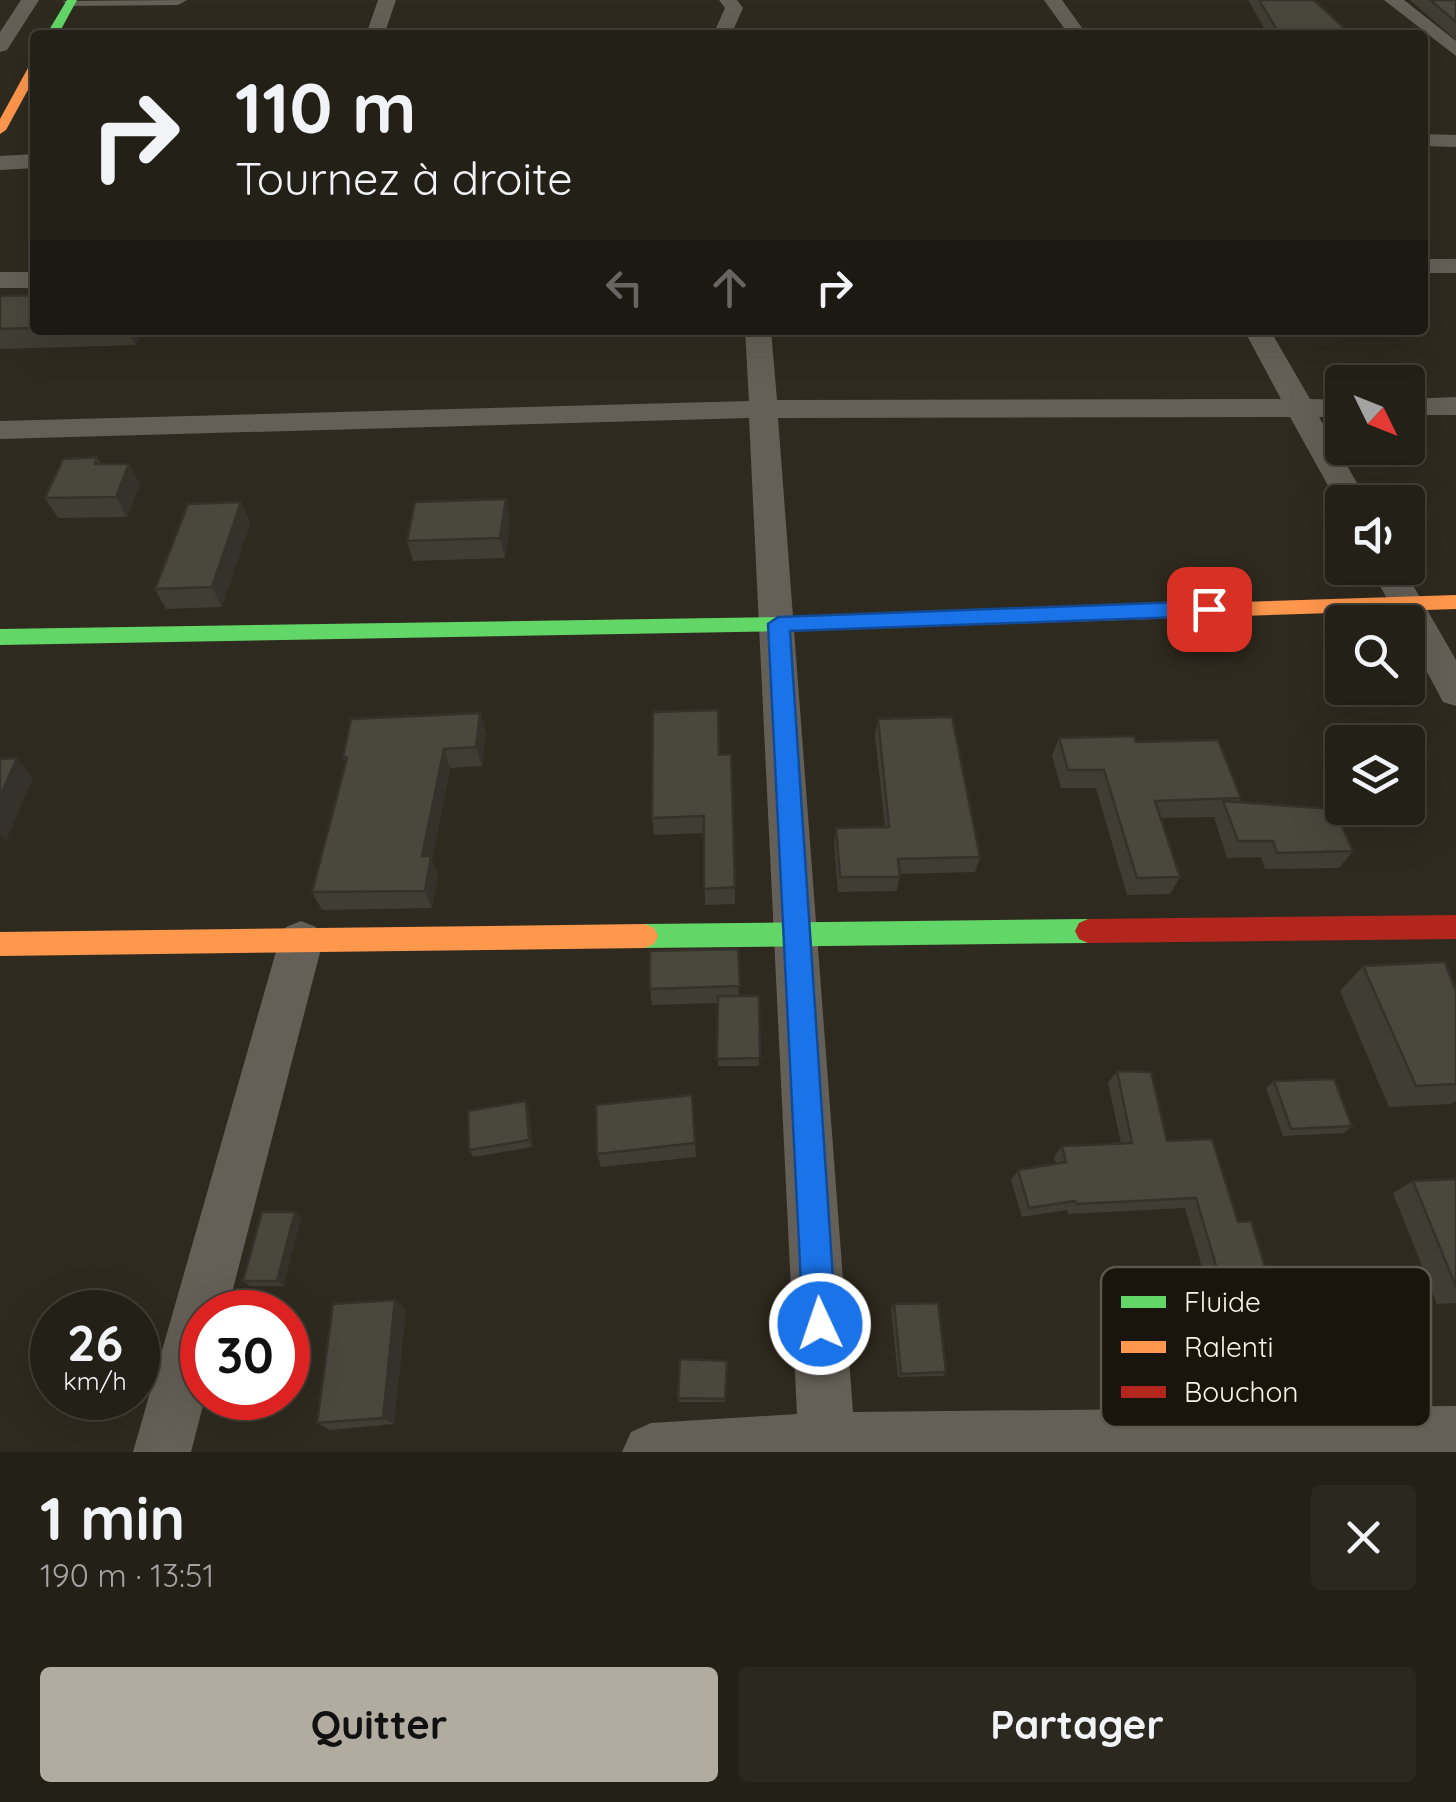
<!DOCTYPE html>
<html lang="fr">
<head>
<meta charset="utf-8">
<style>
	:root { --surface:#232017; --page:#2b2820; --text:#f1f3f6; --muted:#a3a3a1; --line:#403e36; --accent:#b2aca0 }
	body { margin:0; font-family:Quicksand,sans-serif; background:var(--page); color:var(--text); height:100vh; display:flex; flex-direction:column; font-size:38px; white-space:nowrap }
	* { box-sizing:border-box; margin:0 }
	p { font-size:32px; color:var(--muted) }
	.icon { flex:none; width:55px; height:55px; fill:none; stroke:currentColor; stroke-width:2; stroke-linecap:round; stroke-linejoin:round }
	.map { position:relative; height:1452px; overflow:hidden }
	.sheet { display:flex; flex-direction:column; background:var(--surface); flex:1 }
	.sheet>* { flex:none }
	.guide { position:absolute; left:30px; top:30px; width:1398px; height:305px; border-radius:10px; box-shadow:0 10px 40px #0002,0 0 0 2px var(--line); background:#232017; color:var(--text); overflow:hidden }
	.needle { width:65px; rotate:133deg }
	.controls { position:absolute; left:1325px; top:365px; display:grid; gap:20px }
	.controls a { display:grid; place-items:center; width:100px; height:100px; border-radius:10px; background:var(--surface); box-shadow:0 10px 40px #0002,0 0 0 2px var(--line); font-size:50px }
	.speed { position:absolute; left:30px; top:1290px; display:flex; gap:20px; font-size:50px; font-weight:700; text-align:center }
	.speed>* { display:grid; place-content:center; width:130px; height:130px; border-radius:50%; background:var(--surface); box-shadow:0 10px 40px #0002,0 0 0 2px var(--line); line-height:1 }
	.speed small { font-size:25px; font-weight:400 }
	.speed .limit { border:15px solid #d22; background:#fff; color:#111 }
	.pin { position:absolute; display:grid; place-items:center; width:85px; height:85px; color:#fff; margin:-42px; border-radius:20px; box-shadow:0 5px 15px #0006 }
	.me { position:absolute; width:110px; margin:-55px; rotate:357deg; stroke-linejoin:round; filter:drop-shadow(0 0 8px #0008) }
	.turn { display:flex; align-items:center; gap:35px; height:210px; padding:0 40px; font-size:45px }
	.turn .icon { width:130px; height:130px; stroke-width:2.5 }
	.turn b { display:block; font-size:70px; line-height:85px }
	.lanes { display:flex; align-items:center; height:95px; padding:0 40px; background:#0003; justify-content:center; gap:50px; direction:ltr }
	.lanes .off { opacity:.35 }
	.round { display:grid; place-items:center; flex:none; width:105px; height:105px; border-radius:10px; background:var(--page) }
	.summary { display:flex; align-items:center; justify-content:space-between; height:170px; padding:0 40px }
	h1 { font-size:60px; font-weight:700; line-height:75px }
	.primary-button { display:flex; gap:20px; margin-top:auto; padding:20px 40px }
	.primary-button a { flex:1; height:115px; border-radius:10px; background:var(--accent); color:#111; font-size:40px; font-weight:700; line-height:115px; text-align:center }
	.primary-button a+a { background:var(--page); color:var(--text) }
	.map>svg:first-child { display:block }
</style>
</head>
<body>
<div class="map">
<svg width="1456" height="1452" viewBox="0 0 1456 1452">
	<rect width="100%" height="100%" fill="#2f2a1f"/>
	<g fill="none" stroke-linecap="round" stroke-linejoin="round">
		<g fill="#656057" fill-rule="evenodd">
			<path d="M21,0H39L7,50L0,52V32Z"/>
			<path d="M187,0L178,5L71,6L62,1Z"/>
			<path d="M378,0H396L384,35H366Z"/>
			<path d="M719,0H737L743,8L731,35H713L725,8Z"/>
			<path d="M1044,0H1062L1087,35H1069Z"/>
			<path d="M1384,0H1404L1456,41V56Z"/>
			<path d="M1422,134L1456,135V147L1422,146Z"/>
			<path d="M35,154V168L0,170V156Z"/>
			<rect x="1422" y="259" width="34" height="14"/>
			<rect x="0" y="272" width="35" height="16"/>
			<path d="M745,330H771L777,400L1281,399L1244,330H1270L1310,399L1342,400V416L1319,417L1368,502H1342L1341,509L1290,417L778,418L853,1412L1456,1406V1452H622L631,1432L651,1423L797,1414L749,418L0,439V421L749,401Z"/>
			<path d="M1456,397V415H1408V399Z"/>
			<path d="M1370,568H1403L1456,660V706L1443,702L1408,636V622H1400Z"/>
			<path d="M301,921L316,927L323,941L227,1312H202L205,1398L191,1452H133L279,941L286,927Z"/>
		</g>
		<g fill="#63d668" fill-rule="evenodd">
			<path d="M67,0H77L58,35H46Z"/>
			<path d="M786,617L796,624L786,631L0,645V629Z"/>
			<path d="M1088,919L1097,923L1101,931L1097,939L1088,943L645,948L636,944L632,936L636,928L645,924Z"/>
		</g>
		<g fill="#ff974d" fill-rule="evenodd">
			<path d="M35,63V77L6,130L0,134V119L29,66Z"/>
			<path d="M1456,595V609L786,631L776,624L786,617Z"/>
			<path d="M645,924L654,928L658,936L654,944L645,948L0,956V932Z"/>
		</g>
		<path fill="#b3261e" fill-rule="evenodd" d="M1456,915V939L1088,943L1079,939L1075,931L1079,923L1088,919Z"/>
	</g>
	<g fill="#403d34">
		<path d="M1248,0H1314L1352,35H1268Z"/>
		<path d="M1410,0H1456V40Z"/>
		<path d="M35,295V330H145L135,345L0,349V296Z"/>
		<path d="M97,457L101,464L140,484L127,517L58,518L45,498Z"/>
		<path d="M241,502L250,523L222,607L166,609L155,589Z"/>
		<path d="M510,520L505,558L413,561L407,541Z"/>
		<path d="M480,713L486,733L482,766L450,768L432,860L438,874L432,908L322,910L312,892L346,763L343,757Z"/>
		<path d="M878,719L980,857L975,872L900,874L897,891L838,892L834,843L836,828L885,827L875,735Z"/>
		<path d="M1059,738L1136,742L1241,798L1239,802L1353,851L1339,868L1265,869L1261,857L1227,858L1214,817L1161,818L1180,877L1170,894L1127,895L1096,788H1061L1052,756Z"/>
		<path d="M719,755L735,887V904L705,905L704,833L654,835L652,818Z"/>
		<path d="M738,949L739,996H759V1066H718V1003L652,1005L650,989Z"/>
		<path d="M1363,966L1456,987V1101L1451,1104L1389,1107L1340,991Z"/>
		<path d="M1117,1071L1167,1141L1238,1222L1265,1267L1252,1276L1205,1277L1185,1208L1068,1214L1067,1210L1022,1217L1011,1180L1018,1170L1056,1164L1054,1157L1062,1146L1121,1143L1108,1083Z"/>
		<path d="M1274,1081L1352,1126L1344,1133L1283,1136L1266,1088Z"/>
		<path d="M692,1095L696,1157L601,1167L597,1154Z"/>
		<path d="M526,1101L529,1108L532,1147L473,1157L469,1150Z"/>
		<path d="M1456,1179V1303L1437,1304L1393,1193L1413,1181Z"/>
		<path d="M295,1212L301,1218L283,1286H250L243,1281Z"/>
		<path d="M894,1304L946,1372L943,1376L898,1377L891,1309Z"/>
		<path d="M406,1309L394,1424L330,1430L317,1423Z"/>
		<path d="M727,1361L725,1402H679L678,1398Z"/>
	</g>
	<g fill="#34322b">
		<path d="M128,330H145L135,345Z"/>
		<path d="M129,464L140,484L127,517L116,497Z"/>
		<path d="M506,499L510,520L505,558L500,538Z"/>
		<path d="M241,502L250,523L222,607L212,587Z"/>
		<path d="M480,713L486,733L482,766L476,747Z"/>
		<path d="M444,749L450,768L432,860L438,874L432,908L425,891L422,856Z"/>
		<path d="M17,758L33,778L6,841L0,835V797Z"/>
		<path d="M526,1101L529,1108L532,1147L529,1140Z"/>
		<path d="M295,1212L301,1218L283,1286L277,1281Z"/>
		<path d="M395,1300L406,1309L394,1424L383,1418Z"/>
	</g>
	<g fill="#4a473d" stroke="#34322b" stroke-width="2.5">
		<path d="M1259,0H1314L1352,35H1280Z"/>
		<path d="M1430,0H1456V22Z"/>
		<path d="M35,295V328L0,329V296Z"/>
		<path d="M97,457L95,464H129L116,497L45,498L63,459Z"/>
		<path d="M506,499L500,538L407,541L415,502Z"/>
		<path d="M241,502L212,587L155,589L188,504Z"/>
		<path d="M718,710L719,755L731,754L735,887L704,889V816L652,818L653,712Z"/>
		<path d="M480,713L476,747L444,749L422,856H431L425,891L312,892L347,758L343,757L351,719Z"/>
		<path d="M952,717L980,857L898,859L900,877H840L836,828L889,827L878,719Z"/>
		<path d="M1134,736L1136,742L1218,740L1241,798L1155,801L1180,877L1137,878L1104,770H1068L1059,738Z"/>
		<path d="M17,758L0,797V759Z"/>
		<path d="M1223,801L1334,809L1353,851L1277,853L1273,841H1238Z"/>
		<path d="M738,949L740,986L650,989V951Z"/>
		<path d="M1445,962L1454,987H1456V1084L1416,1086L1363,966Z"/>
		<path d="M718,996H759L760,1058L717,1059Z"/>
		<path d="M1117,1071L1151,1072L1167,1141L1212,1139L1238,1222L1251,1221L1265,1267L1217,1269L1196,1198L1076,1204L1075,1201L1029,1208L1018,1170L1066,1162L1062,1146L1132,1143Z"/>
		<path d="M1334,1079L1352,1126L1291,1129L1274,1081Z"/>
		<path d="M692,1095L695,1143L597,1154L596,1105Z"/>
		<path d="M526,1101L529,1140L469,1150L468,1111Z"/>
		<path d="M1456,1179V1287L1413,1181Z"/>
		<path d="M262,1212H295L277,1281H243Z"/>
		<path d="M395,1300L383,1418L317,1423L333,1304Z"/>
		<path d="M938,1303L946,1372L901,1374L894,1304Z"/>
		<path d="M680,1359L727,1361L725,1399L678,1398Z"/>
	</g>
	<path fill="#1a73e8" stroke="#114b97" stroke-width="2.5" d="M1209,601L1220,609L1209,616L790,631L836,1324L831,1336L820,1341L808,1336L803,1324L768,624L778,617Z"/>
	<rect x="1101" y="1267" width="330" height="160" rx="15" fill="#19150c" stroke="#5c574d" stroke-width="2.5"/>
	<rect x="1121" y="1296" width="45" height="12" fill="#63d668"/>
	<rect x="1121" y="1341" width="45" height="12" fill="#ff974d"/>
	<rect x="1121" y="1386" width="45" height="12" fill="#b3261e"/>
	<g font-size="28" fill="#f8f2e5">
		<text x="1184" y="1312">Fluide</text>
		<text x="1184" y="1357">Ralenti</text>
		<text x="1184" y="1402">Bouchon</text>
	</g>
</svg>
<div class="controls">
<a><svg class="needle" viewBox="-14 -14 28 28"><path d="M0-13l5 13h-10z" fill="#e53935"/><path d="M0 13l5-13h-10z" fill="#a3a3a1"/></svg></a>
<a><svg class="icon" aria-label="sound" viewBox="0 0 24 24"><path d="M4 9h4l5-4v14l-5-4H4zM17 9q2 3 0 6"/></svg></a>
<a><svg class="icon" aria-label="search" viewBox="0 0 24 24"><circle cx="10" cy="10" r="6"/><path d="M15 15l6 6"/></svg></a>
<a><svg class="icon" aria-label="layers" viewBox="0 0 24 24"><path d="M12 4l9 5-9 5-9-5zM3 14l9 5 9-5"/></svg></a>
</div>
<div class="speed"><div>26<small>km/h</small></div><div class="limit">30</div></div>
<div class="pin" style="left:1209px;top:609px;background:#d93025"><svg class="icon" aria-label="arrive" viewBox="0 0 24 24"><path d="M6 21V4h12l-3 4 3 4H6"/></svg></div>
<svg class="me" style="left:820px;top:1324px" viewBox="-20 -20 40 40"><circle r="17" fill="#1a73e8" stroke="#fff" stroke-width="3"/><path d="M0-11L8 9 0 5-8 9z" fill="#fff"/></svg>
<div class="guide">
<div class="turn"><svg class="icon" aria-label="right" viewBox="0 0 24 24"><path d="M7 20v-9h11M14 6l5 5-5 5"/></svg><div><b>110 m</b>Tournez à droite</div></div>
<div class="lanes"><svg class="icon off" aria-label="left" viewBox="0 0 24 24"><path d="M17 20v-9H6M10 6l-5 5 5 5"/></svg><svg class="icon off" aria-label="ahead" viewBox="0 0 24 24"><path d="M12 20V5M6 11l6-6 6 6"/></svg><svg class="icon" aria-label="right" viewBox="0 0 24 24"><path d="M7 20v-9h11M14 6l5 5-5 5"/></svg></div>
</div>
</div>
<section class="sheet">
<div class="summary"><div><h1>1 min</h1><p>190 m · 13:51</p></div><a class="round"><svg class="icon" aria-label="close" viewBox="0 0 24 24"><path d="M6 6l12 12M18 6L6 18"/></svg></a></div>
<div class="primary-button"><a>Quitter</a><a>Partager</a></div>
</section>
</body>
</html>
